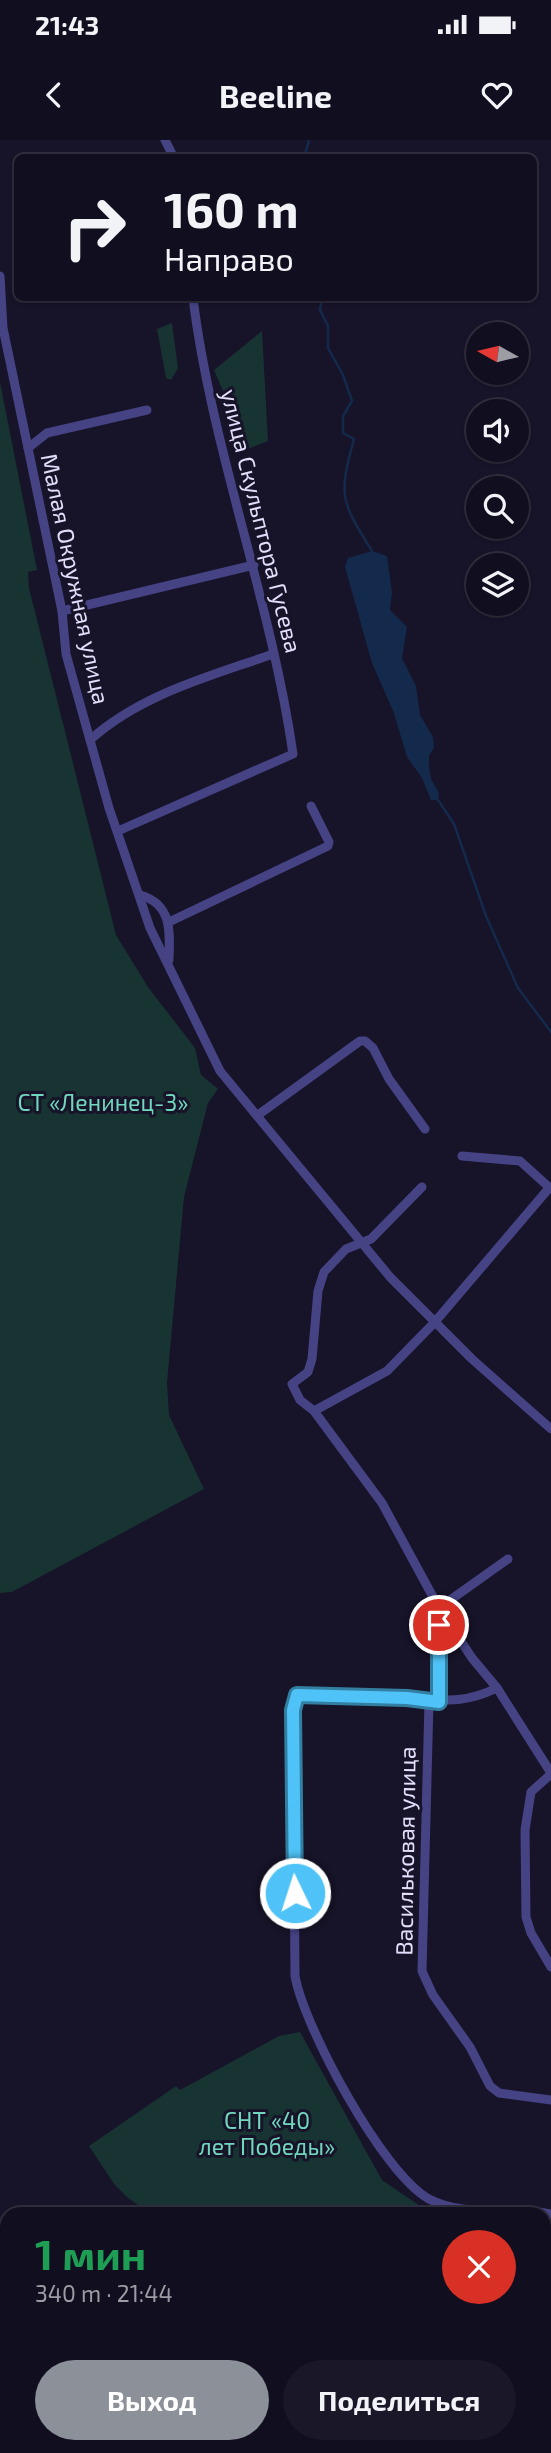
<!DOCTYPE html>
<html lang="ru">
<head>
<meta charset="utf-8">
<style>
	:root { --surface:#110e1f; --page:#1a1728; --text:#f1f3f6; --muted:#9c9ca4; --line:#302e3d; --accent:#8c9099 }
	body { margin:0; font-family:"Exo 2",sans-serif; background:var(--page); color:var(--text); height:100vh; display:flex; flex-direction:column; font-size:26px; white-space:nowrap }
	* { box-sizing:border-box; margin:0 }
	p { font-size:23px; color:var(--muted) }
	.icon { flex:none; width:38px; height:38px; fill:none; stroke:currentColor; stroke-width:2; stroke-linecap:round; stroke-linejoin:round }
	.map { position:relative; flex:1; overflow:hidden }
	.panel { position:absolute; left:0px; top:2067px; width:551px; height:247px; display:flex; flex-direction:column; background:var(--surface); border-radius:21px 21px 0 0; box-shadow:0 2px 5px #0004,0 0 0 2px var(--line) }
	.panel>* { flex:none }
	.hud { position:absolute; left:14px; top:14px; width:523px; height:147px; border-radius:10px; box-shadow:0 2px 5px #0004,0 0 0 2px var(--line); background:#110e1f; color:var(--text); overflow:hidden }
	.needle { width:46px; rotate:278deg }
	.buttons { position:absolute; left:466px; top:182px; display:grid; gap:14px }
	.buttons a { display:grid; place-items:center; width:63px; height:63px; border-radius:50%; background:var(--surface); box-shadow:0 2px 5px #0004,0 0 0 2px var(--line); font-size:35px }
	.pin { position:absolute; display:grid; place-items:center; width:60px; height:60px; color:#fff; margin:-30px; border:4px solid #fff; border-radius:50%; box-shadow:0 2px 7px #0007 }
	.me { position:absolute; width:77px; margin:-38px; rotate:356deg; stroke-linejoin:round; filter:drop-shadow(0 0 5px #0008) }
	.turn { display:flex; align-items:center; gap:24px; height:147px; padding:0 35px; font-size:32px }
	.turn .icon { width:91px; height:91px; stroke-width:2.5 }
	.turn b { display:block; font-size:49px; line-height:60px }
	.round { display:grid; place-items:center; flex:none; width:74px; height:74px; border-radius:37px; background:var(--page) }
	.head { display:flex; align-items:center; justify-content:space-between; height:119px; padding:0 35px }
	h1 { font-size:42px; font-weight:700; line-height:52px; color:#1e9e55 }
	.button { display:flex; gap:14px; margin-top:auto; padding:14px 35px }
	.button a { flex:1; height:80px; border-radius:42px; background:var(--accent); color:#fff; font-size:28px; font-weight:700; line-height:80px; text-align:center }
	.button a+a { background:var(--page); color:var(--text) }
	.status { display:flex; justify-content:space-between; align-items:center; height:49px; padding:0 35px; background:var(--surface); direction:ltr }
	.status svg { height:19px; fill:currentColor }
	header { display:flex; justify-content:space-between; align-items:center; height:91px; padding:0 35px; background:var(--surface); font-size:32px; font-weight:700 }
	.map>svg:first-child { display:block }
</style>
</head>
<body>
<div class="status"><b>21:43</b><svg viewBox="0 0 49 12"><path d="M0 12V9h3v3zM5 12V6h3v6zM10 12V3h3v9zM15 12V0h3v12zM26 1h20v11H26zM47 4h2v5h-2z"/></svg></div>
<header><svg class="icon" aria-label="back" viewBox="0 0 24 24"><path d="M15 5l-7 7 7 7"/></svg>Beeline<svg class="icon" aria-label="heart" viewBox="0 0 24 24"><path d="M12 20l-8-8c-3-5 5-10 8-4 3-6 11-1 8 4z"/></svg></header>
<div class="map">
<svg width="551" height="2313" viewBox="0 0 551 2313">
	<rect width="100%" height="100%" fill="#171329"/>
	<g fill="#173332">
		<path d="M172,183L178,228L171,240L166,238L157,189Z"/>
		<path d="M262,191L268,301L248,309L214,230Z"/>
		<path d="M0,242L37,430L28,432L29,448L116,795L148,847L195,908L201,935L218,949L208,963L184,1057L167,1243L169,1275L204,1349L12,1452L0,1453Z"/>
		<path d="M300,1892L382,2040L432,2074H151L128,2058L114,2044L89,2006L176,1946L180,1950L279,1896Z"/>
		<path d="M544,2093H551V2313H0V2128L7,2127V2306H544Z"/>
	</g>
	<path fill="#142a4c" d="M372,411L387,416L392,453L390,470L407,487L402,518L416,546L420,575L433,597L434,607L429,616V626L431,639L439,653L438,660H431L422,638L407,617L394,573L372,523L345,427L348,418Z"/>
	<g fill="none" stroke-linecap="round" stroke-linejoin="round">
		<g stroke="#142a4c" stroke-width="2.5">
			<path d="M304,18L309,0"/>
			<path d="M322,158L320,170L328,186V208L343,235L352,261L343,276V293L354,299C338,357 341,361 372,411"/>
			<path d="M438,660L454,684L486,776L518,848L551,892"/>
		</g>
		<g stroke="#454384" stroke-width="9">
			<path d="M165,0L174,18"/>
			<path d="M0,136L3,188L62,471L66,514L109,668L150,788L220,931L390,1137L472,1219L551,1289"/>
			<path d="M28,308L47,293L147,270"/>
			<path d="M62,471L254,425"/>
			<path d="M90,600C141,554 211,536 273,514"/>
			<path d="M118,691L293,614C271,460 212,311 193,158"/>
			<path d="M140,755C172,764 170,791 169,820"/>
			<path d="M169,782L328,706L329,702L311,666"/>
			<path d="M258,975L360,901H365L373,908L389,939L425,989"/>
			<path d="M462,1016L520,1021L551,1049"/>
			<path d="M422,1047L371,1099L346,1109L324,1132L318,1151L312,1219L308,1232L292,1244L300,1260L314,1271L382,1363L439,1468L472,1518L497,1548L551,1633"/>
			<path d="M314,1271L387,1231L434,1183L550,1047"/>
			<path d="M497,1548C459,1566 441,1559 401,1557C367,1556 332,1554 297,1555L293,1571L295,1836C304,1887 383,2034 429,2059C467,2079 511,2065 551,2074"/>
			<path d="M429,1562L422,1831L433,1855L470,1907L490,1946L499,1953L551,1960"/>
			<path d="M439,1562V1468L508,1419"/>
			<path d="M551,1634L531,1652L525,1690L526,1777L531,1793L551,1827"/>
		</g>
	</g>
	<g fill="none" stroke-linecap="round" stroke-linejoin="round">
		<defs>
			<path id="route" d="M295,1753L293,1570L297,1555L407,1558L439,1562V1485"/>
		</defs>
		<use href="#route" stroke="#337fa1" stroke-width="18"/>
		<use href="#route" stroke="#4fc3f7" stroke-width="12"/>
	</g>
	<g text-anchor="middle" stroke-width="6" stroke-linejoin="round" paint-order="stroke">
		<g font-size="23" fill="#e2dffc" stroke="#171329">
			<text transform="translate(261 381) rotate(76)" y="8">улица Скульптора Гусева</text>
			<text transform="translate(75 439) rotate(78)" y="8">Малая Окружная улица</text>
			<text transform="translate(406 1711) rotate(-89)" y="8">Васильковая улица</text>
		</g>
		<g font-size="23" fill="#70d7bd" stroke="#171329">
			<text x="103" y="971">СТ «Ленинец-3»</text>
			<text x="267" y="1989">СНТ «40<tspan x="267" dy="26">лет Победы»</tspan></text>
		</g>
	</g>
</svg>
<div class="buttons">
<a><svg class="needle" viewBox="-14 -14 28 28"><path d="M0-13l5 13h-10z" fill="#e53935"/><path d="M0 13l5-13h-10z" fill="#9c9ca4"/></svg></a>
<a><svg class="icon" aria-label="sound" viewBox="0 0 24 24"><path d="M4 9h4l5-4v14l-5-4H4zM17 9q2 3 0 6"/></svg></a>
<a><svg class="icon" aria-label="search" viewBox="0 0 24 24"><circle cx="10" cy="10" r="6"/><path d="M15 15l6 6"/></svg></a>
<a><svg class="icon" aria-label="layers" viewBox="0 0 24 24"><path d="M12 4l9 5-9 5-9-5zM3 14l9 5 9-5"/></svg></a>
</div>
<div class="pin" style="left:439px;top:1485px;background:#d93025"><svg class="icon" aria-label="arrive" viewBox="0 0 24 24"><path d="M6 21V4h12l-3 4 3 4H6"/></svg></div>
<svg class="me" style="left:295px;top:1753px" viewBox="-20 -20 40 40"><circle r="17" fill="#4fc3f7" stroke="#fff" stroke-width="3"/><path d="M0-11L8 9 0 5-8 9z" fill="#fff"/></svg>
<div class="hud">
<div class="turn"><svg class="icon" aria-label="right" viewBox="0 0 24 24"><path d="M7 20v-9h11M14 6l5 5-5 5"/></svg><div><b>160 m</b>Направо</div></div>
</div>
<section class="panel">
<div class="head"><div><h1>1 мин</h1><p>340 m · 21:44</p></div><a class="round" style="background:#d93025;color:#fff"><svg class="icon" aria-label="close" viewBox="0 0 24 24"><path d="M6 6l12 12M18 6L6 18"/></svg></a></div>
<div class="button"><a>Выход</a><a>Поделиться</a></div>
</section>
</div>
</body>
</html>
